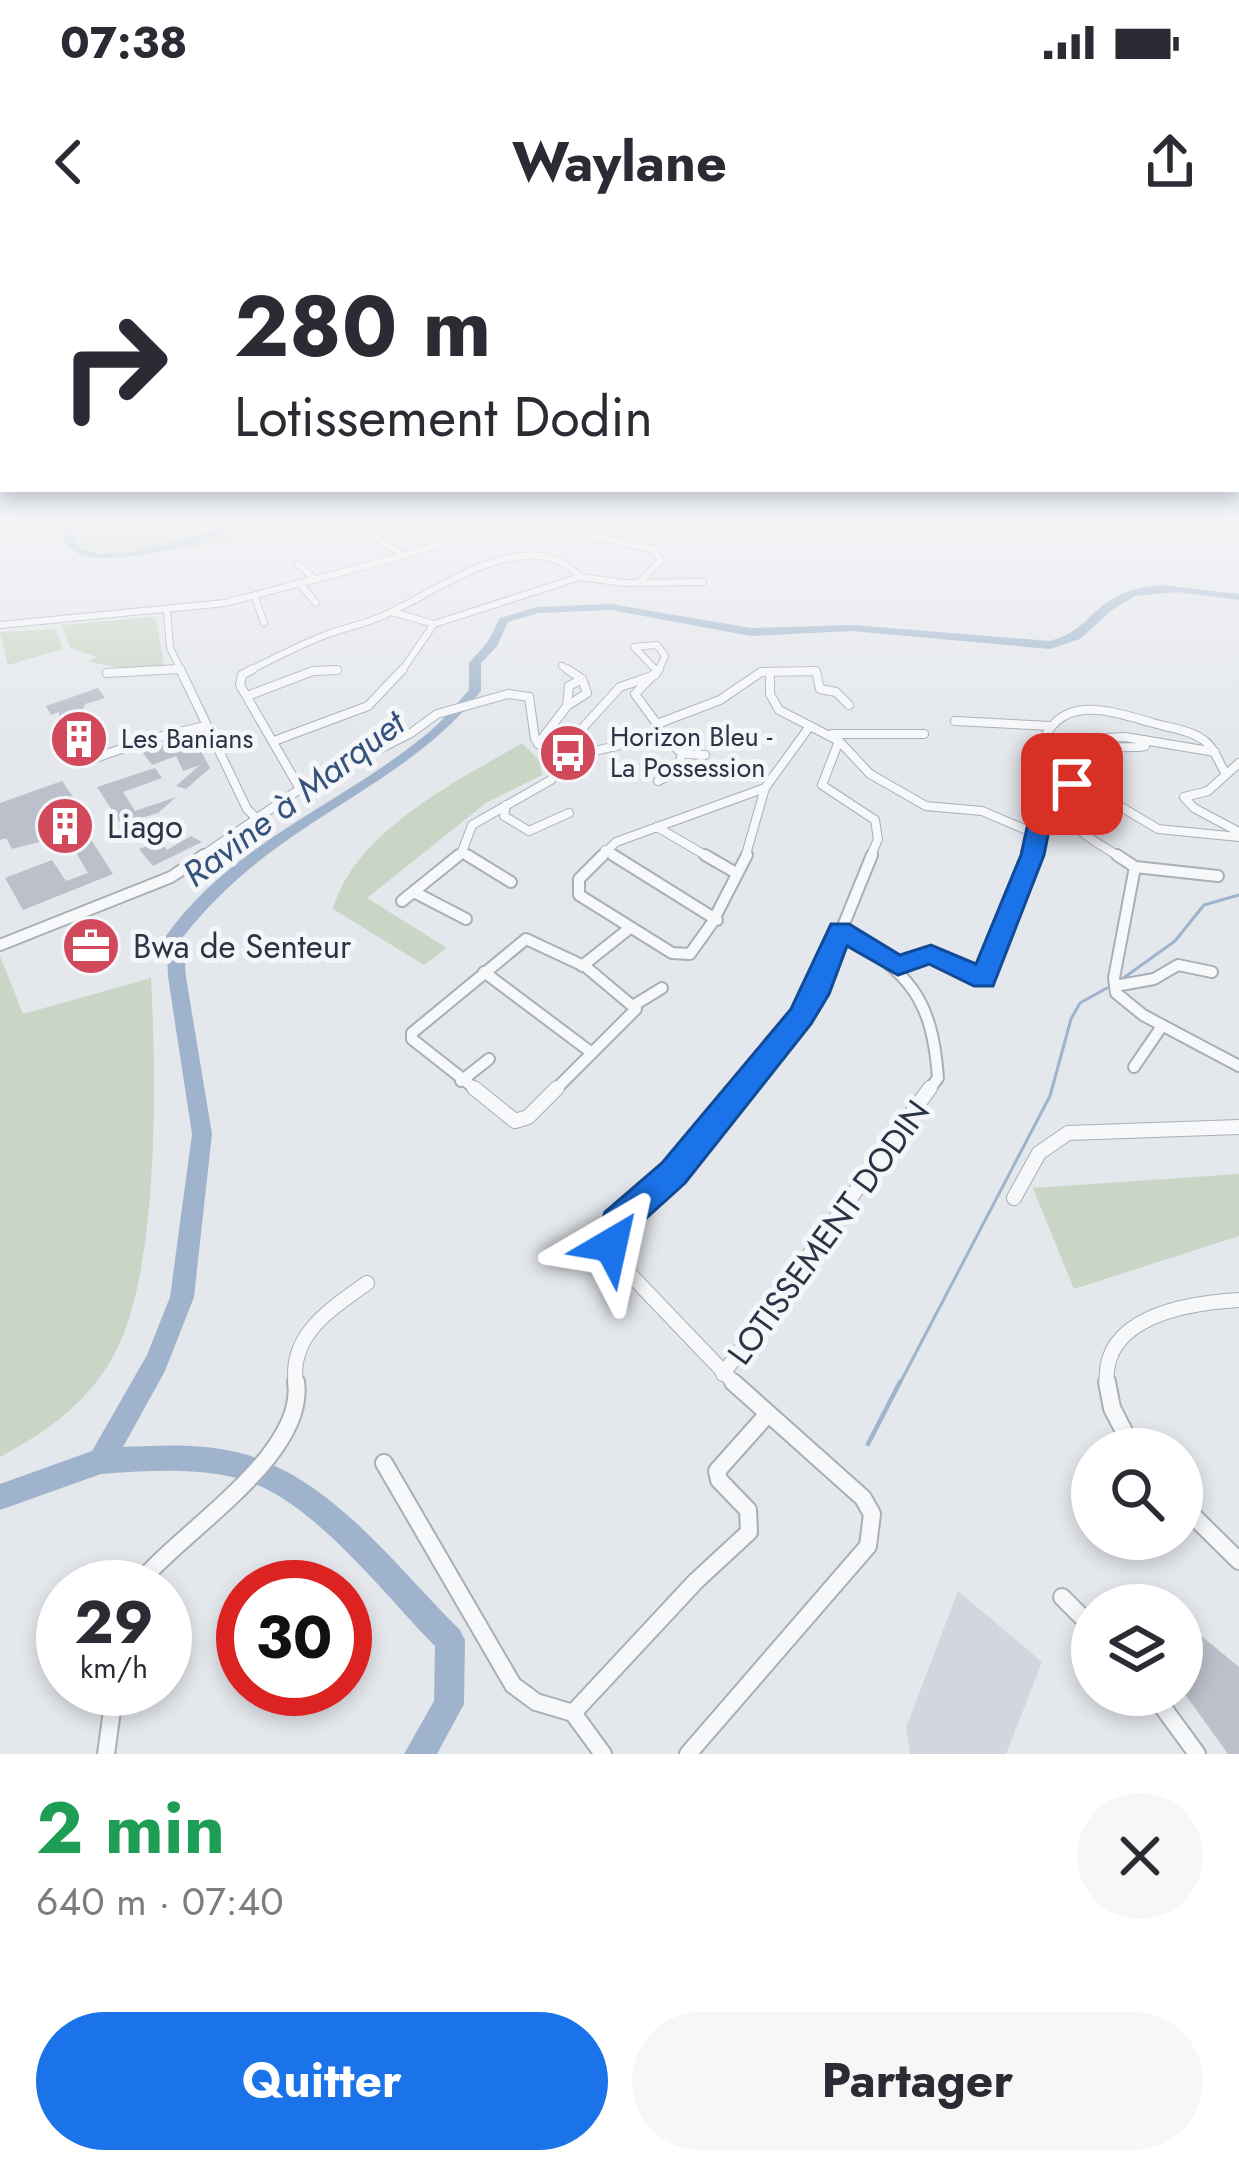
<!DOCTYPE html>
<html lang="fr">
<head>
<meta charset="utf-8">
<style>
	:root { --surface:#fff; --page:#f7f7f7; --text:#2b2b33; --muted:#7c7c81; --accent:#1a73e8 }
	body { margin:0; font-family:Jost,sans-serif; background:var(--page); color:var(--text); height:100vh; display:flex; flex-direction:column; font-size:45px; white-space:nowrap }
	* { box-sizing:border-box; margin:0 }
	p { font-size:39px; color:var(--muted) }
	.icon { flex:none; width:66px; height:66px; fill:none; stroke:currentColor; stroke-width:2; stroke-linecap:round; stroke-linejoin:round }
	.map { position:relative; height:1514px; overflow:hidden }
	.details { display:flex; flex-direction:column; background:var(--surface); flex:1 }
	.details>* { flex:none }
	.banner { position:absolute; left:0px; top:0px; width:1239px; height:252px; box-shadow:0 6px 18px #0003; background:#fff; color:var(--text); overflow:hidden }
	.tools { position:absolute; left:1071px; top:1188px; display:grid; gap:24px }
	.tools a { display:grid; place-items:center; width:132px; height:132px; border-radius:50%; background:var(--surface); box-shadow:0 6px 18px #0003; font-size:60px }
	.speed { position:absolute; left:36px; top:1320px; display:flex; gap:24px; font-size:60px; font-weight:700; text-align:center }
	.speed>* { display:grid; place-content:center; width:156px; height:156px; border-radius:50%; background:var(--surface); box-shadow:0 6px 18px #0003; line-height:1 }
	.speed small { font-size:30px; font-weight:400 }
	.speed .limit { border:18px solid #d22; background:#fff; color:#111 }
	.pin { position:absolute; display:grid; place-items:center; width:102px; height:102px; color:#fff; margin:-51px; border-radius:24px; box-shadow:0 6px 18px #0006 }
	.me { position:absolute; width:132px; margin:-66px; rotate:36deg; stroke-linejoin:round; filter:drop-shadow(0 0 9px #0008) }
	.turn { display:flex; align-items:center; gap:42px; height:252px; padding:0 36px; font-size:54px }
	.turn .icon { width:156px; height:156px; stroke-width:2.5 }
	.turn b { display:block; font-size:84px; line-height:102px }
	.round { display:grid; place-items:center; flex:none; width:126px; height:126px; border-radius:63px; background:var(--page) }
	.headline { display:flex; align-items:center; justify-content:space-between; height:204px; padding:0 36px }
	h1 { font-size:72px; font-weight:700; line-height:90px; color:#1e9e55 }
	.action { display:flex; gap:24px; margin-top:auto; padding:24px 36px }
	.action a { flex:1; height:138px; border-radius:72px; background:var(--accent); color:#fff; font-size:48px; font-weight:700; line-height:138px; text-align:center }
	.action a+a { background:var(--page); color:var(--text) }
	.status { display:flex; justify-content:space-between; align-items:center; height:84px; padding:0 60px; background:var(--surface); direction:ltr }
	.status svg { height:33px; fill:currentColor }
	header { display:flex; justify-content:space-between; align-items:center; height:156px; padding:0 36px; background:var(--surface); font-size:54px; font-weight:700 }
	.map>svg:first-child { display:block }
</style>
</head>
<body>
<div class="status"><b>07:38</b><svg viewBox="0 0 49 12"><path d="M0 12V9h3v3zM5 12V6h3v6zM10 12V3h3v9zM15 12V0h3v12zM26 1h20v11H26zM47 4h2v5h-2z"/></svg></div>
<header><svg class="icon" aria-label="back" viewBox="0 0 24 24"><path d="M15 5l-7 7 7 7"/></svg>Waylane<svg class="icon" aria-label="share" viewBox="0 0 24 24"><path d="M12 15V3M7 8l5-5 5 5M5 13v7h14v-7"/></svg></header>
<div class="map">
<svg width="1239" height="1514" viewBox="0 0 1239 1514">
	<rect width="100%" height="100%" fill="#e4e7ec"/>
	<path fill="#d2d6de" d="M958,1351L1042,1422L1006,1514H910L906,1488Z"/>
	<g fill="#c9d6c5">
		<path d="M0,283H277L225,303L117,317Z"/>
		<path d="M150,377L156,379L164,426L119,428L88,421L97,417L70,408L62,385Z"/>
		<path d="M56,389L63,409L8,425L0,392Z"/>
		<path d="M522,503L540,521L542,535L486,563L367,658L447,708L424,725L333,669C356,590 456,542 522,503Z"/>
		<path d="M0,716L23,774L151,738C156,835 160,1028 115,1113C89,1162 47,1192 0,1217Z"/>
		<path d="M1239,934V996L1074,1049L1033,948Z"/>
	</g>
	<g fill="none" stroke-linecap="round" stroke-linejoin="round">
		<g stroke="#9fb4cc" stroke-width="3">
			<path d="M1122,739L1175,701L1204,665L1239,655"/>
			<path d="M899,1145L1050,856L1071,779L1080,763L1107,748"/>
		</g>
		<path stroke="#9fb4cc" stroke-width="4.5" d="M868,1204L900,1142"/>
		<g fill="#9fb4cc" fill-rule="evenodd">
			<path d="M38,283L68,287C73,295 75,305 84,309C126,329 208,283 253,283C219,300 112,330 77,313C68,309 65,300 60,291Z"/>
			<path d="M1161,345L1239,354V360L1177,352L1135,356L1112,370L1080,399L1050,409L852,391L751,396L611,370L538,373L508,382L497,406L481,423V451C432,513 364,548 299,592C254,622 216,655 183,697L186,737L212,894L194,1057L165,1131L123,1207C163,1205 206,1203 244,1214C334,1240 396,1327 460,1390L465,1400L464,1464L437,1514H404L434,1461L435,1406C384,1355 311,1257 240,1239C195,1227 146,1231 101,1234L0,1270V1244L92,1211L147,1115L170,1057L192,894L168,737L166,696C231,604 338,566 423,497C440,484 454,467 469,450V423L487,403L500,378L537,367L611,364L751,388L852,385L1050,401C1082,393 1088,373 1114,358C1128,349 1145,347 1161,345Z"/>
		</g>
	</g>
	<g fill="#bbc0ca">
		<path d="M98,448L105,458L85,464L80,476L96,505L77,516L59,487V472L51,475L46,466Z"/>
		<path d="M193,497L210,528L186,549L176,546L200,525L183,531L176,516L152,525L141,510Z"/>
		<path d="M155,528L162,538L123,552L135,571L176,557L158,573L121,584L97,547Z"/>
		<path d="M62,541L82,570L74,573L113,634L23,670L5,638L52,620L66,641L88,633L71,604L55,598L12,609L6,598L0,600V563Z"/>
		<path d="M191,596L202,602L153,626L139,609L160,601L167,610Z"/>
		<path d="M1182,1380L1239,1427V1514H1228L1182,1450Z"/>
	</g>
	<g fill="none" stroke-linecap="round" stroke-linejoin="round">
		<defs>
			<g id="street-far4">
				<path d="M529,283L653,309L661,320L639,343"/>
				<path d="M359,285L403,316"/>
				<path d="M298,324L316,340"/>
				<path d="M580,337L624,343L703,342"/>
				<path d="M301,345L316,363"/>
				<path d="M255,357L264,383"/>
				<path d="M167,371L170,408L182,432"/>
				<path d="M392,372L434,384"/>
				<path d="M0,385L225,363L403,316L501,283"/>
				<path d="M562,426L571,432"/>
				<path d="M656,430L634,407L657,405L665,416L658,432"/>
				<path d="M123,432L181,429"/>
				<path d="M247,432C272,419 298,406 323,396C343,388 366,384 385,375C437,352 527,280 580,337L434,384L401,432"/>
				<path d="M310,432L337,430"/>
				<path d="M761,432H816"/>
			</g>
			<g id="street-far3">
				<path d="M180,429L247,569L257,579"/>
				<path d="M253,429L242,435L240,445L300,549"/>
				<path d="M659,429L635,454L657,484L720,460L761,432L816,431L820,449L836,452L849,465"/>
				<path d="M770,432V454L779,470L839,501L870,534L926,566L982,571L1034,593"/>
				<path d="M107,433L178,429"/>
				<path d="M247,456L313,431L337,430"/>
				<path d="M567,466L569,446L582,439"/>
				<path d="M955,481L1050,486"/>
				<path d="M832,494H924"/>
				<path d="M1082,500L1085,508L1138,507L1145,506L1144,500"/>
				<path d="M274,501L368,466L403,429"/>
				<path d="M839,501L822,545L875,580L878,599L870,618"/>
				<path d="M1039,502L1125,497L1215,512"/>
				<path d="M538,504L567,466L587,453L582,439L567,429"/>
				<path d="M682,514L705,515"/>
				<path d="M557,516L620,447L655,435"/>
				<path d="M552,521L663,495L682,514L677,532L658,541"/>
				<path d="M1239,523L1208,551L1184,557L1194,568L1239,592"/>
				<path d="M79,524L146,500L205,486"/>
				<path d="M765,548L810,486"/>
				<path d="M1055,555L1067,563C1067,591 1100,603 1121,618"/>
				<path d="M506,565L504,576L529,591L569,573"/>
				<path d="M1040,580C1028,562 1031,546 1035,526C1050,453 1096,466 1153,483C1170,488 1192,490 1206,502C1216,510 1219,524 1226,534"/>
				<path d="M657,587L710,618"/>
				<path d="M605,610L617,618"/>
				<path d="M462,612L471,618"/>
				<path d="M199,618L300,549L411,493L437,474L508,454L529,457L535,499L552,518"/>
				<path d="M455,618L462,612L472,585L551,540L555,534L552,518"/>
				<path d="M600,618L616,602L765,548"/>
				<path d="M745,618L765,548"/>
				<path d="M1032,618L1034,593L1042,588L1041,574L1067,545L1086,546L1158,589L1239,597"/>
			</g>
			<g id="street-far2">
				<path d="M467,615L511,642"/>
				<path d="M603,615L579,639V655L672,713L690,714L712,683L747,615"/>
				<path d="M613,615L717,680"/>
				<path d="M705,615L736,633"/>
				<path d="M1117,615L1135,627L1114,738L1116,753L1143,775L1239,826"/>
				<path d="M1135,627L1218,636"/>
				<path d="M414,652L466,679"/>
				<path d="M402,661L459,615"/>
				<path d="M840,690C908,733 932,755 938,838L928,851"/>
				<path d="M0,705L171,637L204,615"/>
				<path d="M582,726L630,688"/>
				<path d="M898,726L931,714L977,738L989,734L1033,615"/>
				<path d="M484,732L592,813"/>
				<path d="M1115,746L1154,739L1178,725L1212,732"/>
				<path d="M636,764L662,748"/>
				<path d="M1134,827L1162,786"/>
				<path d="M461,841L489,819"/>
				<path d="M478,851L412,799V793L526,699L586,727L636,769L554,851"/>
				<path d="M740,851L815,755L872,615"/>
			</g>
			<g id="street-far1">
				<path d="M474,848L515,881L528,877L557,848"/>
				<path d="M1014,958L1039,913L1068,893L1239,887"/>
				<path d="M723,1134L930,848"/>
				<path d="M296,1145C288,1095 331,1069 367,1043"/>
				<path d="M736,1145L626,1030L611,1005L617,983L673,933L742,848"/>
				<path d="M1107,1145C1100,1077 1186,1063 1239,1060"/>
			</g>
			<g id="street">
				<path d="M1107,1142L1112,1168L1133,1209"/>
				<path d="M384,1223L513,1445L536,1462L573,1473L603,1514"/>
				<path d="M1182,1265L1239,1321"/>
				<path d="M136,1347C179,1292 307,1216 296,1142"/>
				<path d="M1062,1357L1092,1387"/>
				<path d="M1154,1455L1197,1514"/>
				<path d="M573,1473L696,1341L749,1292L748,1270L719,1240L717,1231L766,1176"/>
				<path d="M106,1514L115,1449"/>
				<path d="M688,1514L868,1306L872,1274L863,1258L733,1142"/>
			</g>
		</defs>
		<use href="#street-far4" stroke="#a9aeb7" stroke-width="8"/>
		<use href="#street-far3" stroke="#a9aeb7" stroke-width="10"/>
		<use href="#street-far2" stroke="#a9aeb7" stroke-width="14"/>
		<use href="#street-far1" stroke="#a9aeb7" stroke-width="16"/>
		<use href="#street" stroke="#a9aeb7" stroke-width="20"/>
		<use href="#street-far4" stroke="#f7f8fa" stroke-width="6"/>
		<use href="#street-far3" stroke="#f7f8fa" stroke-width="8"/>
		<use href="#street-far2" stroke="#f7f8fa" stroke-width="10"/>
		<use href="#street-far1" stroke="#f7f8fa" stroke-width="14"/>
		<use href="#street" stroke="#f7f8fa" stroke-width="16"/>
	</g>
	<linearGradient id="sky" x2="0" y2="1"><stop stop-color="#8bb4dd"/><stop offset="0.57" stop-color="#f3f4f6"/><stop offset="1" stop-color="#f3f4f6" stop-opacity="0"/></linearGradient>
	<rect width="1239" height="495" fill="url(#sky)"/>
	<path fill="#1a73e8" stroke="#114b97" stroke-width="3" d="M1072,537L1083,544L1070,552L1052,575L1044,615L993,746H974L929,724L898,735L847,706L829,754L811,784L685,943L632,991L623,1016L611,1020L599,1016L594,1005L605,972L662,923L791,769L831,684H849L900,715L931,705L976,724L1021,615L1030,574L1054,543Z"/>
	<defs>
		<symbol id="building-disc" viewBox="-11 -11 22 22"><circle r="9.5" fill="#d1495b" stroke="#f4f6f9"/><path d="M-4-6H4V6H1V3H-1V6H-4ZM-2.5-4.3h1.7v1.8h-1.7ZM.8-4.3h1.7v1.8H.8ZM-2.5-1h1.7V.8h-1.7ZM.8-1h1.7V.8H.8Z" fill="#fff"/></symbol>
		<symbol id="bus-disc" viewBox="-11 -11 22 22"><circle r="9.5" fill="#d1495b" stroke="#f4f6f9"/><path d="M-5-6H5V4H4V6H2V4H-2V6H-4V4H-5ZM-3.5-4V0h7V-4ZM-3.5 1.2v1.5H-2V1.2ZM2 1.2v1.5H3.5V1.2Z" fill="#fff"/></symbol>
		<symbol id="office-disc" viewBox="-11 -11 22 22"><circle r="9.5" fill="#d1495b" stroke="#f4f6f9"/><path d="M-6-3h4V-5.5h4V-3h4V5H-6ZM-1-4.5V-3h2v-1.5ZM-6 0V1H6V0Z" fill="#fff"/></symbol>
	</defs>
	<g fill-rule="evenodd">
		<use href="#building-disc" x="46" y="466" width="66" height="66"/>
		<use href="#bus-disc" x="535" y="480" width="66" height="66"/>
		<use href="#building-disc" x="32" y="553" width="66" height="66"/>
		<use href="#office-disc" x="58" y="673" width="66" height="66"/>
	</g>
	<g text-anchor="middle" stroke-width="10" stroke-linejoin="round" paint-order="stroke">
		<g font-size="27" fill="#2b3445" stroke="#f4f6f9" text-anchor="start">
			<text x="610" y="506">Horizon Bleu -<tspan x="610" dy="31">La Possession</tspan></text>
			<text x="121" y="508">Les Banians</text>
		</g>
		<g font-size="33" fill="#2b3445" stroke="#f4f6f9" text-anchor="start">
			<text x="107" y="598">Liago</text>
			<text x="133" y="718">Bwa de Senteur</text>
		</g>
		<g font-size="33" fill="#2b3445" stroke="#f4f6f9">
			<text transform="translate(828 992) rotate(-54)" y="12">LOTISSEMENT DODIN</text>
		</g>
		<g font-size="36" font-style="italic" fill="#34527a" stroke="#f4f6f9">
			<text transform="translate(293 558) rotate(-37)" y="13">Ravine à Marquet</text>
		</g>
	</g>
</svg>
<div class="tools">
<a><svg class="icon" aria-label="search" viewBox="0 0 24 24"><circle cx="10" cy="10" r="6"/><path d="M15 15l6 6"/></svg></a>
<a><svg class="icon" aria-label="layers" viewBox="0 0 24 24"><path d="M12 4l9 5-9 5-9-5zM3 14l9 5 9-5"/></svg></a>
</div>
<div class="speed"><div>29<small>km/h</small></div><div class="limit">30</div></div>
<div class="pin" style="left:1072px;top:544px;background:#d93025"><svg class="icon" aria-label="arrive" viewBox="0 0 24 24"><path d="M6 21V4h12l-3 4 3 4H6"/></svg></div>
<svg class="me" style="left:611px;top:1005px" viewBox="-20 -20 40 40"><path d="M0-17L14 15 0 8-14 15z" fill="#1a73e8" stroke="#fff" stroke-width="4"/></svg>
<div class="banner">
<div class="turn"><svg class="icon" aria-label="right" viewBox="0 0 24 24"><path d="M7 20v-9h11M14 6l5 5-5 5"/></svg><div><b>280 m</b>Lotissement Dodin</div></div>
</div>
</div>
<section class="details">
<div class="headline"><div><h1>2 min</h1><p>640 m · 07:40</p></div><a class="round"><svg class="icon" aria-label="close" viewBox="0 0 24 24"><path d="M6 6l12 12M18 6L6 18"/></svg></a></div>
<div class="action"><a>Quitter</a><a>Partager</a></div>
</section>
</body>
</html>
